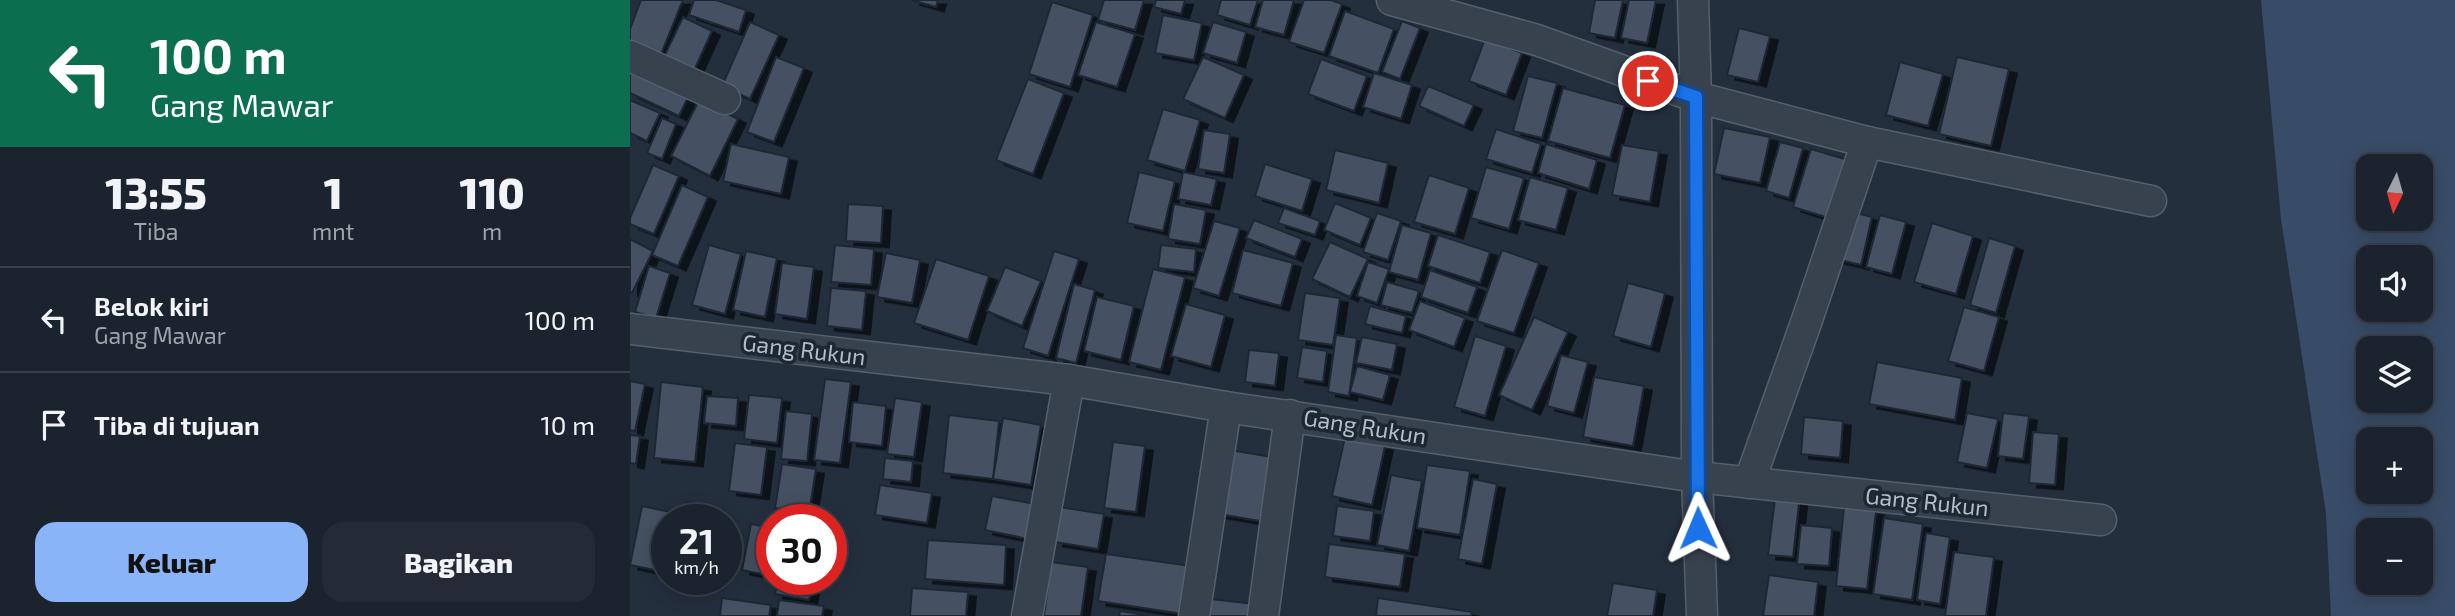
<!DOCTYPE html>
<html lang="id">
<head>
<meta charset="utf-8">
<style>
	:root { --surface:#1b232e; --page:#242b36; --text:#f1f3f6; --muted:#a0a4aa; --line:#39404a; --accent:#8ab4f8 }
	body { margin:0; font-family:"Exo 2",sans-serif; background:var(--page); color:var(--text); height:100vh; display:flex; flex-direction:column; font-size:26px; white-space:nowrap }
	* { box-sizing:border-box; margin:0 }
	p { font-size:23px; color:var(--muted) }
	.icon { flex:none; width:38px; height:38px; fill:none; stroke:currentColor; stroke-width:2; stroke-linecap:round; stroke-linejoin:round }
	.map { position:relative; flex:1; overflow:hidden }
	.details { display:flex; flex-direction:column; background:var(--surface); width:630px }
	.details>* { flex:none }
	.top-card { background:#0b6e4f; color:#fff; overflow:hidden }
	.needle { width:46px; rotate:185deg }
	.buttons { position:absolute; left:1726px; top:154px; display:grid; gap:14px }
	.buttons a { display:grid; place-items:center; width:77px; height:77px; border-radius:14px; background:var(--surface); box-shadow:0 4px 18px #0003,0 0 0 2px var(--line); font-size:35px }
	.speed { position:absolute; left:21px; top:504px; display:flex; gap:14px; font-size:35px; font-weight:700; text-align:center }
	.speed>* { display:grid; place-content:center; width:91px; height:91px; border-radius:50%; background:var(--surface); box-shadow:0 4px 18px #0003,0 0 0 2px var(--line); line-height:1 }
	.speed small { font-size:18px; font-weight:400 }
	.speed .limit { border:10px solid #d22; background:#fff; color:#111 }
	.pin { position:absolute; display:grid; place-items:center; width:60px; height:60px; color:#fff; margin:-30px; border:4px solid #fff; border-radius:50%; box-shadow:0 2px 7px #0007 }
	.me { position:absolute; width:77px; margin:-38px; rotate:359deg; stroke-linejoin:round; filter:drop-shadow(0 0 5px #0008) }
	.turn { display:flex; align-items:center; gap:24px; height:147px; padding:0 35px; font-size:32px }
	.turn .icon { width:91px; height:91px; stroke-width:2.5 }
	.turn b { display:block; font-size:49px; line-height:60px }
	.eta { display:flex; justify-content:space-evenly; align-items:center; height:119px; text-align:center }
	.eta b { font-size:42px; font-weight:800; line-height:49px }
	.action { display:flex; gap:14px; margin-top:auto; padding:14px 35px }
	.action a { flex:1; height:80px; border-radius:21px; background:var(--accent); color:#111; font-size:28px; font-weight:800; line-height:80px; text-align:center }
	.action a+a { background:var(--page); color:var(--text) }
	ul { padding:0; list-style:none }
	li { display:flex; align-items:center; gap:21px; height:105px; padding:0 35px; border-top:2px solid var(--line) }
	li div { flex:1 }
	li b { display:block; font-size:26px }
	li em { font-style:normal }
	main { display:flex; flex:1; min-height:0 }
	.map>svg:first-child { display:block }
</style>
</head>
<body>
<main>
<section class="details">
<div class="top-card">
<div class="turn"><svg class="icon" aria-label="left" viewBox="0 0 24 24"><path d="M17 20v-9H6M10 6l-5 5 5 5"/></svg><div><b>100 m</b>Gang Mawar</div></div>
</div>
<div class="eta">
<div><b>13:55</b><p>Tiba</p></div>
<div><b>1</b><p>mnt</p></div>
<div><b>110</b><p>m</p></div>
</div>
<ul>
<li><svg class="icon" aria-label="left" viewBox="0 0 24 24"><path d="M17 20v-9H6M10 6l-5 5 5 5"/></svg><div><b>Belok kiri</b><p>Gang Mawar</p></div><em>100 m</em></li>
<li><svg class="icon" aria-label="arrive" viewBox="0 0 24 24"><path d="M6 21V4h12l-3 4 3 4H6"/></svg><div><b>Tiba di tujuan</b></div><em>10 m</em></li>
</ul>
<div class="action"><a>Keluar</a><a>Bagikan</a></div>
</section>
<div class="map">
<svg width="1825" height="616" viewBox="0 0 1825 616">
	<defs>
		<filter id="shadow"><feDropShadow dx="8" dy="4.5" stdDeviation="0" flood-color="#0009"/></filter>
	</defs>
	<rect width="100%" height="100%" fill="#242f3e"/>
	<path fill="#394c67" fill-rule="evenodd" d="M1631,0H1825V616H1701L1696,513L1651,219ZM1738,166H1790V219H1738ZM1738,257H1790V310H1738ZM1738,348H1790V401H1738ZM1738,439H1790V492H1738ZM1738,530H1790V583H1738Z"/>
	<g fill="#455162" stroke="#1f2835" stroke-width="2" filter="url(#shadow)">
		<path d="M11,0H53L29,59L0,48V29Z"/>
		<path d="M64,0H86L116,10L109,32L59,15Z"/>
		<path d="M281,0H308L306,7Z"/>
		<path d="M474,0H514L505,30L468,20Z"/>
		<path d="M526,0H555L551,14L524,7Z"/>
		<path d="M591,0H628L620,25L587,15Z"/>
		<path d="M633,0H664L654,35L625,27Z"/>
		<path d="M674,0H701L712,4L694,53L659,42Z"/>
		<path d="M965,0H993L985,38L959,33Z"/>
		<path d="M999,0H1026L1017,43L991,38Z"/>
		<path d="M422,2L463,15L440,87L399,74Z"/>
		<path d="M715,11L764,29L748,73L699,56Z"/>
		<path d="M533,15L572,23L564,60L525,53Z"/>
		<path d="M53,17L82,31L62,75L32,61Z"/>
		<path d="M772,21L790,28L770,79L752,72Z"/>
		<path d="M120,22L149,35L120,99L92,86Z"/>
		<path d="M466,22L505,34L487,87L448,75Z"/>
		<path d="M583,22L616,32L607,63L573,53Z"/>
		<path d="M1109,28L1140,36L1128,82L1097,75Z"/>
		<path d="M855,39L892,53L876,95L839,81Z"/>
		<path d="M146,57L174,68L144,142L117,132Z"/>
		<path d="M573,57L614,75L595,118L553,99Z"/>
		<path d="M1327,57L1379,69L1361,146L1309,134Z"/>
		<path d="M691,59L737,76L724,111L678,94Z"/>
		<path d="M1270,62L1313,74L1298,126L1256,115Z"/>
		<path d="M0,67L61,91L49,116L0,93Z"/>
		<path d="M744,73L782,85L771,119L733,107Z"/>
		<path d="M898,76L927,83L912,138L883,131Z"/>
		<path d="M398,79L434,93L403,174L366,160Z"/>
		<path d="M798,86L844,105L834,126L789,106Z"/>
		<path d="M933,88L995,105L980,158L918,141Z"/>
		<path d="M0,100L30,113L17,141L0,133Z"/>
		<path d="M69,100L108,119L80,176L41,156Z"/>
		<path d="M533,109L570,120L555,171L517,160Z"/>
		<path d="M32,118L46,124L32,159L17,153Z"/>
		<path d="M1094,128L1140,137L1130,183L1084,174Z"/>
		<path d="M866,129L911,144L902,173L856,159Z"/>
		<path d="M574,130L600,134L594,173L568,169Z"/>
		<path d="M1150,142L1173,148L1159,198L1136,191Z"/>
		<path d="M101,144L159,157L151,194L93,181Z"/>
		<path d="M916,144L967,160L959,189L908,173Z"/>
		<path d="M992,145L1029,151L1020,202L982,195Z"/>
		<path d="M1181,149L1218,160L1199,218L1163,207Z"/>
		<path d="M705,150L758,163L749,203L696,190Z"/>
		<path d="M635,164L682,179L672,211L625,196Z"/>
		<path d="M23,165L49,176L24,234L0,224V218Z"/>
		<path d="M856,167L894,178L879,229L841,218Z"/>
		<path d="M509,172L545,181L533,231L497,223Z"/>
		<path d="M553,172L587,179L581,205L548,199Z"/>
		<path d="M799,175L839,188L825,234L784,222Z"/>
		<path d="M900,177L938,188L926,230L888,220Z"/>
		<path d="M52,185L78,197L48,266L22,255Z"/>
		<path d="M705,203L741,218L730,245L694,230Z"/>
		<path d="M218,204L253,206L251,243L216,241Z"/>
		<path d="M544,204L576,210L570,244L538,239Z"/>
		<path d="M654,208L690,221L685,235L648,223Z"/>
		<path d="M1218,211L1242,217L1231,265L1206,259Z"/>
		<path d="M747,213L771,221L758,260L733,252Z"/>
		<path d="M1250,215L1276,222L1262,274L1236,267Z"/>
		<path d="M624,220L672,239L665,257L616,238Z"/>
		<path d="M584,221L610,228L589,296L563,288Z"/>
		<path d="M1302,223L1343,236L1326,294L1284,282Z"/>
		<path d="M772,225L801,233L788,280L759,272Z"/>
		<path d="M808,235L860,252L850,283L798,266Z"/>
		<path d="M1359,238L1385,246L1366,313L1340,305Z"/>
		<path d="M0,239L23,251L2,293L0,292Z"/>
		<path d="M700,242L738,259L720,297L682,279Z"/>
		<path d="M79,245L111,254L95,314L62,305Z"/>
		<path d="M205,245L244,249L241,285L201,282Z"/>
		<path d="M531,245L566,249L564,272L528,268Z"/>
		<path d="M613,250L663,263L651,306L602,293Z"/>
		<path d="M872,250L909,263L884,333L847,321Z"/>
		<path d="M116,251L147,258L135,317L103,310Z"/>
		<path d="M424,251L449,259L418,356L393,348Z"/>
		<path d="M256,253L290,260L282,303L247,297Z"/>
		<path d="M306,259L359,276L338,340L284,323Z"/>
		<path d="M738,262L759,269L747,303L727,296Z"/>
		<path d="M152,263L184,267L177,319L145,314Z"/>
		<path d="M19,266L40,273L26,318L5,312Z"/>
		<path d="M375,267L411,281L392,326L357,311Z"/>
		<path d="M523,269L555,277L531,370L499,362Z"/>
		<path d="M800,270L847,287L838,313L791,297Z"/>
		<path d="M757,282L789,291L782,313L751,305Z"/>
		<path d="M998,283L1035,293L1021,347L983,336Z"/>
		<path d="M444,284L465,290L446,363L426,358Z"/>
		<path d="M201,288L236,291L232,330L197,326Z"/>
		<path d="M675,293L710,298L703,345L668,340Z"/>
		<path d="M467,297L504,306L491,360L454,351Z"/>
		<path d="M790,301L835,318L824,347L779,330Z"/>
		<path d="M556,304L595,315L581,367L541,356Z"/>
		<path d="M740,306L776,316L772,333L735,324Z"/>
		<path d="M1334,307L1369,317L1354,371L1318,361Z"/>
		<path d="M904,317L938,332L902,410L869,395Z"/>
		<path d="M706,335L727,338L719,396L698,392Z"/>
		<path d="M845,336L876,346L855,416L824,407Z"/>
		<path d="M732,337L767,344L762,370L726,363Z"/>
		<path d="M672,347L697,351L693,382L667,378Z"/>
		<path d="M619,350L649,353L645,386L615,382Z"/>
		<path d="M931,355L958,362L944,413L917,406Z"/>
		<path d="M1247,362L1332,378L1325,420L1239,404Z"/>
		<path d="M727,366L760,375L753,400L720,392Z"/>
		<path d="M964,377L1014,386L1003,446L953,437Z"/>
		<path d="M195,379L221,382L210,463L184,460Z"/>
		<path d="M0,381L15,384L5,431L0,430Z"/>
		<path d="M31,382L73,387L65,462L24,458Z"/>
		<path d="M119,395L152,398L147,443L114,439Z"/>
		<path d="M77,396L108,398L106,426L74,423Z"/>
		<path d="M265,398L292,402L284,457L257,454Z"/>
		<path d="M223,402L256,406L252,446L219,442Z"/>
		<path d="M156,411L182,414L177,461L151,459Z"/>
		<path d="M1337,413L1368,419L1357,468L1327,462Z"/>
		<path d="M1373,413L1399,416L1393,459L1368,456Z"/>
		<path d="M319,415L369,421L363,479L313,473Z"/>
		<path d="M1174,417L1213,421L1210,458L1171,454Z"/>
		<path d="M373,418L411,425L401,485L363,479Z"/>
		<path d="M1403,432L1429,434L1425,485L1399,483Z"/>
		<path d="M0,435L10,436L6,464L0,463Z"/>
		<path d="M715,437L755,446L742,505L702,496Z"/>
		<path d="M483,442L515,446L506,512L474,508Z"/>
		<path d="M105,443L137,447L131,495L99,491Z"/>
		<path d="M600,450L642,457L630,521L589,514Z"/>
		<path d="M255,458L283,461L281,482L253,479Z"/>
		<path d="M152,464L186,469L179,513L145,508Z"/>
		<path d="M797,465L840,471L830,535L787,528Z"/>
		<path d="M761,475L792,481L779,551L747,545Z"/>
		<path d="M843,479L867,484L852,564L828,559Z"/>
		<path d="M250,485L302,493L297,523L245,515Z"/>
		<path d="M1146,491L1170,494L1163,557L1138,555Z"/>
		<path d="M362,496L410,505L403,540L355,530Z"/>
		<path d="M57,502L86,507L84,520H54Z"/>
		<path d="M12,506L45,513L44,520H37V556L34,572L0,565Z"/>
		<path d="M707,506L744,511L740,541L703,536Z"/>
		<path d="M430,507L474,514L468,549L425,542Z"/>
		<path d="M1214,507L1246,511L1237,589L1206,586Z"/>
		<path d="M1254,518L1293,524L1282,600L1243,594Z"/>
		<path d="M121,524L142,528V576L112,570Z"/>
		<path d="M1171,525L1202,528L1199,566L1167,564Z"/>
		<path d="M1296,533L1320,537L1310,604L1287,600Z"/>
		<path d="M298,540L376,545L374,585L295,579Z"/>
		<path d="M699,544L775,554L770,587L695,577Z"/>
		<path d="M1324,552L1364,557L1356,616H1315Z"/>
		<path d="M476,554L561,566L553,614L468,601Z"/>
		<path d="M421,562L458,567L451,616H414Z"/>
		<path d="M1139,575L1188,582L1184,616H1133Z"/>
		<path d="M148,579H183L179,600L145,594Z"/>
		<path d="M983,583L1027,590L1023,616H977Z"/>
		<path d="M282,588L338,592L336,616H280Z"/>
		<path d="M92,598L141,605L139,616H90Z"/>
		<path d="M572,598L625,604L623,616H570Z"/>
		<path d="M748,598L842,612L841,616H746Z"/>
		<path d="M149,600L194,606L192,616H147Z"/>
		<path d="M490,611L520,616H489Z"/>
	</g>
	<g fill="none" stroke-linecap="round" stroke-linejoin="round">
		<defs>
			<g id="minor">
				<path d="M762,0L907,40L1066,97L1067,477L1072,616"/>
				<path d="M1063,0L1066,97L1237,142L1521,201"/>
				<path d="M0,56L95,99"/>
				<path d="M0,329L439,380L596,407L1067,477L1471,520"/>
				<path d="M1119,483L1177,320L1237,142"/>
				<path d="M397,616L439,380"/>
				<path d="M564,616L596,407"/>
				<path d="M633,616L660,415"/>
			</g>
		</defs>
		<use href="#minor" stroke="#565f6c" stroke-width="33"/>
		<use href="#minor" stroke="#38414e" stroke-width="30"/>
	</g>
	<g fill="none" stroke-linecap="round" stroke-linejoin="round">
		<defs>
			<path id="route" d="M1018,81L1066,97L1068,528"/>
		</defs>
		<use href="#route" stroke="#114b97" stroke-width="18"/>
		<use href="#route" stroke="#1a73e8" stroke-width="12"/>
	</g>
	<g text-anchor="middle" stroke-width="7" stroke-linejoin="round" paint-order="stroke">
		<g font-size="23" fill="#b4bcc9" stroke="#1d2633">
			<text transform="translate(174 350) rotate(7)" y="8">Gang Rukun</text>
			<text transform="translate(735 427) rotate(9)" y="8">Gang Rukun</text>
			<text transform="translate(1297 502) rotate(6)" y="8">Gang Rukun</text>
		</g>
	</g>
</svg>
<div class="buttons">
<a><svg class="needle" viewBox="-14 -14 28 28"><path d="M0-13l5 13h-10z" fill="#e53935"/><path d="M0 13l5-13h-10z" fill="#a0a4aa"/></svg></a>
<a><svg class="icon" aria-label="sound" viewBox="0 0 24 24"><path d="M4 9h4l5-4v14l-5-4H4zM17 9q2 3 0 6"/></svg></a>
<a><svg class="icon" aria-label="layers" viewBox="0 0 24 24"><path d="M12 4l9 5-9 5-9-5zM3 14l9 5 9-5"/></svg></a>
<a>+</a>
<a>−</a>
</div>
<div class="speed"><div>21<small>km/h</small></div><div class="limit">30</div></div>
<div class="pin" style="left:1018px;top:81px;background:#d93025"><svg class="icon" aria-label="arrive" viewBox="0 0 24 24"><path d="M6 21V4h12l-3 4 3 4H6"/></svg></div>
<svg class="me" style="left:1068px;top:528px" viewBox="-20 -20 40 40"><path d="M0-17L14 15 0 8-14 15z" fill="#1a73e8" stroke="#fff" stroke-width="4"/></svg>
</div>
</main>
</body>
</html>
